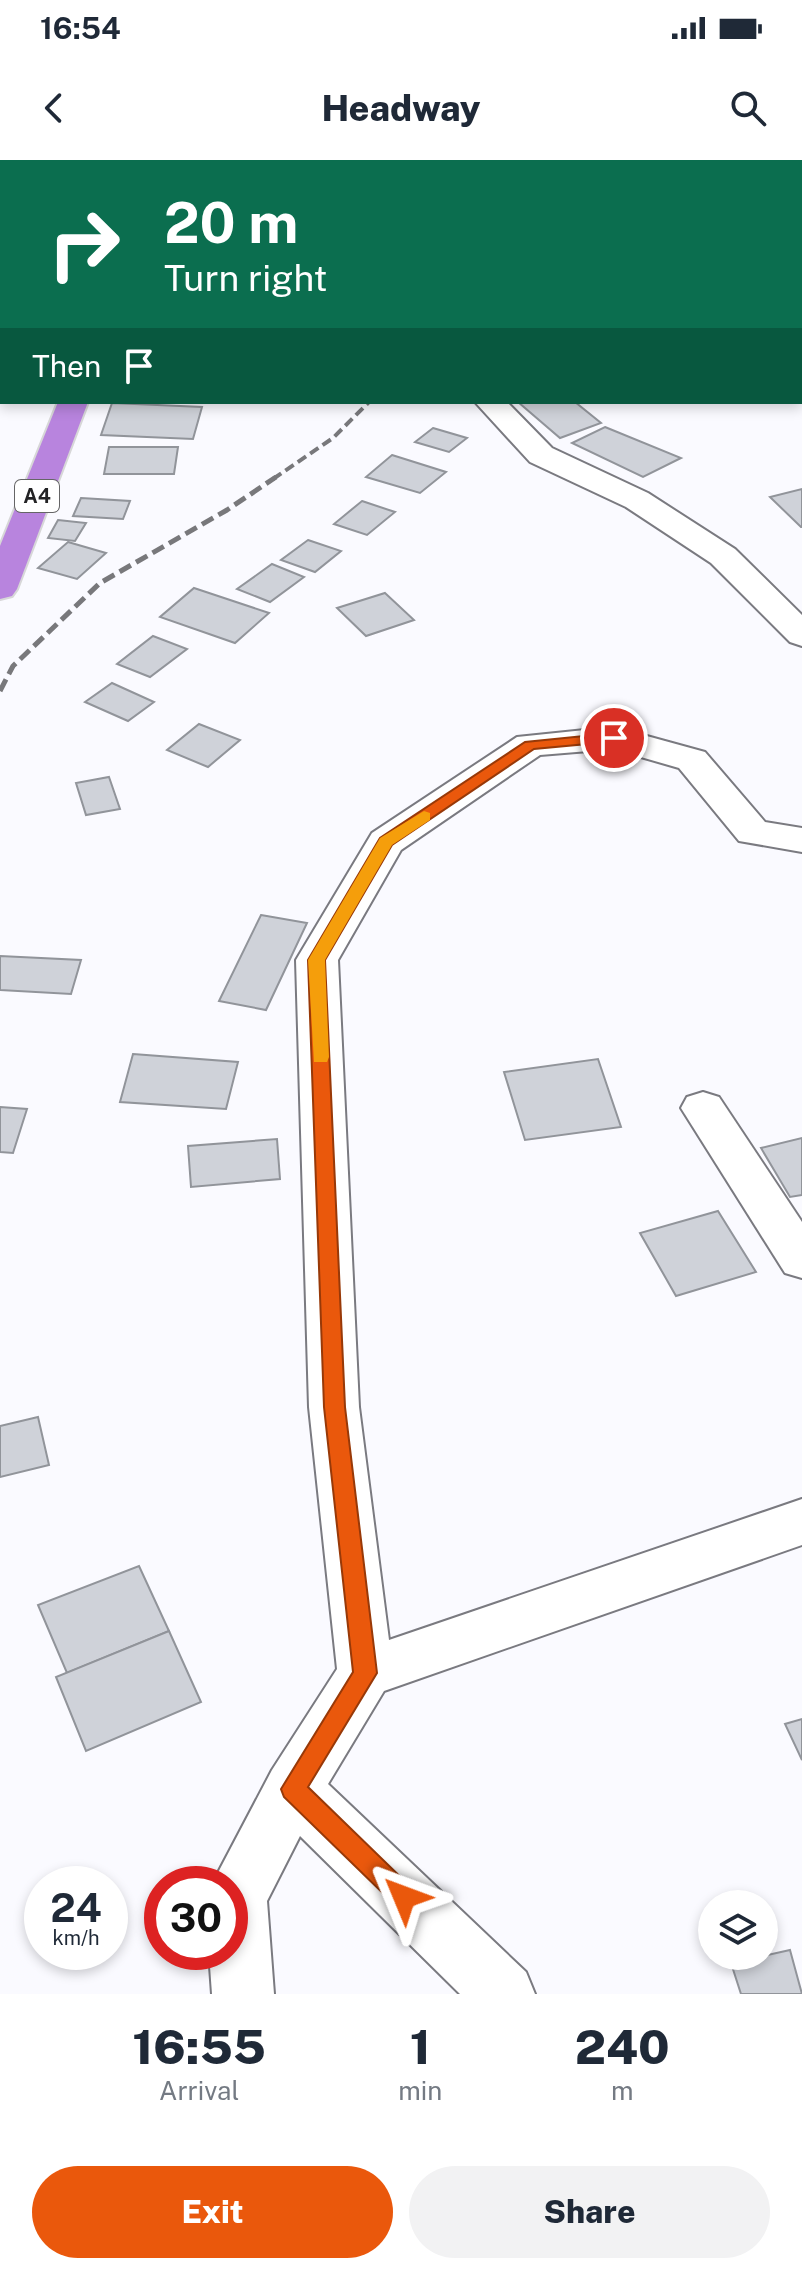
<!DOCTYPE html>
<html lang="en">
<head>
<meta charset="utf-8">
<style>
	:root { --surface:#fff; --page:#f2f2f3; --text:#1f2937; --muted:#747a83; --accent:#ea580c }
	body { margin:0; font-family:"Public Sans",sans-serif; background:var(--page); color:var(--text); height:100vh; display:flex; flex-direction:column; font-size:30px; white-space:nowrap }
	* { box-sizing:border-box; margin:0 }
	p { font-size:26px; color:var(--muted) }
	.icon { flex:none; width:44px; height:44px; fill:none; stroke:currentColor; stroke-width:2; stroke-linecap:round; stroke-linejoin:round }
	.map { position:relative; height:1834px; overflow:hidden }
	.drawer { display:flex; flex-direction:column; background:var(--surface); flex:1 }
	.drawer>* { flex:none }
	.guide { position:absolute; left:0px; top:0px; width:802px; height:244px; box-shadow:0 4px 12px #0003; background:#0b6e4f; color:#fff; overflow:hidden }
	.buttons { position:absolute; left:698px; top:1730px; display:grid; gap:16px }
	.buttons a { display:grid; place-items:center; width:80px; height:80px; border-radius:50%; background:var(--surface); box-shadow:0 4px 12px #0003; font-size:40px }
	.speed { position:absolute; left:24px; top:1706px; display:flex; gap:16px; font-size:40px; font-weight:700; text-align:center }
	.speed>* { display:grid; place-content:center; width:104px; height:104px; border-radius:50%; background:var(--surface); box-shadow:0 4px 12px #0003; line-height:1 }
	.speed small { font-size:20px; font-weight:400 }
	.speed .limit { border:12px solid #d22; background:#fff; color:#111 }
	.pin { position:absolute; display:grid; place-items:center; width:68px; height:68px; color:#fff; margin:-34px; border:4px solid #fff; border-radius:50%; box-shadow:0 2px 8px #0007 }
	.me { position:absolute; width:88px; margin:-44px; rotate:314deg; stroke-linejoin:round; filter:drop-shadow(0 0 6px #0008) }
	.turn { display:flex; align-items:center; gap:28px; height:168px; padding:0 32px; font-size:36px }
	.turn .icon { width:104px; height:104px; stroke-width:2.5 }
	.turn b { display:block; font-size:56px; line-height:68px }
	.then { display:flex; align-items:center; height:76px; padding:0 32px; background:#0003; gap:16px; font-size:30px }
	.eta { display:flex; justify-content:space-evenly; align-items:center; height:136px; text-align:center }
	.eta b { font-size:48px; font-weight:800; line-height:56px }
	.action { display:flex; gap:16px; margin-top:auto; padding:16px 32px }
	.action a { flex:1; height:92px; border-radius:48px; background:var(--accent); color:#fff; font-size:32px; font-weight:800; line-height:92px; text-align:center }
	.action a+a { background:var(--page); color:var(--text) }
	.status { display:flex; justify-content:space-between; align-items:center; height:56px; padding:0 40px; background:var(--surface); direction:ltr }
	.status svg { height:22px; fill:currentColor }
	header { display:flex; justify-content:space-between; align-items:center; height:104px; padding:0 32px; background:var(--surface); font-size:36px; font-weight:800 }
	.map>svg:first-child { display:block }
</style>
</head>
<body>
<div class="status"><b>16:54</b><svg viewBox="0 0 49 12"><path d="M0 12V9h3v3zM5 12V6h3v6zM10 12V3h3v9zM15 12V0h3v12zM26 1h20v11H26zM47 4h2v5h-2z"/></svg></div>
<header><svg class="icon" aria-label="back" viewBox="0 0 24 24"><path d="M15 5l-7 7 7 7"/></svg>Headway<svg class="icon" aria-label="search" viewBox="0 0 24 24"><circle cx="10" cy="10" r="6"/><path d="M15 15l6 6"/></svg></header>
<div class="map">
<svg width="802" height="1834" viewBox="0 0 802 1834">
	<rect width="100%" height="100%" fill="#fafaff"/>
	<path fill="#dba1d2" d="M432,0H802V142L800,2Z"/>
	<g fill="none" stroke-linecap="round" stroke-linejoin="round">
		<g fill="#8dcffe" fill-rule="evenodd">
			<path d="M188,0H238L240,2H190Z"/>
			<rect x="800" y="130" width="2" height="32"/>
		</g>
	</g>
	<g fill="#cfd2d9" stroke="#91949a" stroke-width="2">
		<path d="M518,242H575L601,263L560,278Z"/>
		<path d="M112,243L202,247L193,279L101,275Z"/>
		<path d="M605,267L681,298L643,317L572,283Z"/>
		<path d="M433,268L467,278L449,292L415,282Z"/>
		<path d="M109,287H178L174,314H104Z"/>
		<path d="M392,295L446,312L420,333L366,317Z"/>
		<path d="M802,329V367H801L770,337Z"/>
		<path d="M81,338L130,341L123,359L73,356Z"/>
		<path d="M362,341L395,352L367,375L334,364Z"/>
		<path d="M58,360L86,363L75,381L48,378Z"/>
		<path d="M308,380L341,391L315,412L281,400Z"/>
		<path d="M68,382L106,393L77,419L38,408Z"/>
		<path d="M272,404L304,417L270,442L237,429Z"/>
		<path d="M194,428L269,453L235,483L160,457Z"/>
		<path d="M385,433L414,460L366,476L337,448Z"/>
		<path d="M153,476L187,489L150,517L117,504Z"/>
		<path d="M112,523L154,542L128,561L85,542Z"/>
		<path d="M199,564L240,580L208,607L167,590Z"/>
		<path d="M109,617L120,649L86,655L76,623Z"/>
		<path d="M261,755L307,763L266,850L219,841Z"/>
		<path d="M0,796L81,800L71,834L0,830Z"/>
		<path d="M133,894L238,902L226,949L120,942Z"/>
		<path d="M598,899L621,967L525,980L504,912Z"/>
		<path d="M0,947L27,949L13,993L0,992Z"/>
		<path d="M802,978V1035L790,1037L761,988Z"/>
		<path d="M277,979L280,1019L191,1027L188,986Z"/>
		<path d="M718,1051L756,1112L676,1136L640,1073Z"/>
		<path d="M38,1257L49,1305L0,1317V1266Z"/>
		<path d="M139,1406L169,1471L67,1513L38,1445Z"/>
		<path d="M169,1471L201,1542L86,1591L56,1517Z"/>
		<path d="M802,1559V1600L785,1564Z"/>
		<path d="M790,1790L802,1834H741L731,1803Z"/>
	</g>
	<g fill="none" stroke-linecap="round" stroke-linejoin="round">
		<defs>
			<g id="minor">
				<path d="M30,0H56L57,2H31Z"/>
				<rect x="800" y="173" width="2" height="18"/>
				<path d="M475,242H507L552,288L648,333L735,389L802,455V486L790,482L711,403L626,347L530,302Z"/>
				<path d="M614,567L705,592L765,662L802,668V692L739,681L679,608L613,589L540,595L401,690L338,800L359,1247L389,1480L802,1339V1385L384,1531L328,1624L526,1812L535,1834H460L300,1676L267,1741L274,1834H212L209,1792H230V1724H212L272,1610L337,1509L309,1247L296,800L372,673L517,577Z"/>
				<path d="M703,932L719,937L802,1062V1118L785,1113L681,948L687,937Z"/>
			</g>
			<path id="trunk" d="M58,242H88L17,429L12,436L0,439V386Z"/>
		</defs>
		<use href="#minor" stroke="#7a7a80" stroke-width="4"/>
		<use href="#trunk" stroke="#d7d7d8" stroke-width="4"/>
		<use href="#minor" fill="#fff" fill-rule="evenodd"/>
		<use href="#trunk" fill="#b884de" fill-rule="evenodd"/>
		<path stroke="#78787b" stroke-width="4" stroke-dasharray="10 5" stroke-linecap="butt" d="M273,319L333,278L369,242"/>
		<path stroke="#78787b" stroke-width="5" stroke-dasharray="13 6" stroke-linecap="butt" d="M0,531L13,506L100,423L227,350L276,317"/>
	</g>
	<path fill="#ea580c" stroke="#983908" stroke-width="2" d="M614,573L619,575V581L534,589L392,685L325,800L345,1247L377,1513L308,1627L412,1728L416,1737L412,1745L404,1749L395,1745L284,1637L281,1629L353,1512L324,1247L308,800L380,678L525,582Z"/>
	<path fill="#f59e0b" d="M424,651L430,653V660L392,685L325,800L329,897L327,902H314L308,800L380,678Z"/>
	<g text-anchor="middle" stroke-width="8" stroke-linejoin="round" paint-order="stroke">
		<rect fill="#fff" stroke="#656566" stroke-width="2" x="15" y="320" width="44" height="32" rx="6"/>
		<g font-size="20" font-weight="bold" fill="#232325">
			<text x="37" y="343">A4</text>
		</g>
	</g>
</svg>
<div class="buttons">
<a><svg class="icon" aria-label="layers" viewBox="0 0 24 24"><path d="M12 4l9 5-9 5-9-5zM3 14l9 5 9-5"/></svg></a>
</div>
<div class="speed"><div>24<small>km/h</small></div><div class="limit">30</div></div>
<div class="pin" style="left:614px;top:578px;background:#d93025"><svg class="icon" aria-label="arrive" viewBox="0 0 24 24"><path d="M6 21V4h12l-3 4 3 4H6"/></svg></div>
<svg class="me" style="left:404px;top:1737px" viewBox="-20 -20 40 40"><path d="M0-17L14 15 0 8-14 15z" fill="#ea580c" stroke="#fff" stroke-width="4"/></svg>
<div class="guide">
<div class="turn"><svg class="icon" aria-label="right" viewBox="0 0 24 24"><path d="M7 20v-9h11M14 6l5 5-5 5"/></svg><div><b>20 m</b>Turn right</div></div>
<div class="then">Then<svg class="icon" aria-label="arrive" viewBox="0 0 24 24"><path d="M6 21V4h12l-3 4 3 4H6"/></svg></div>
</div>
</div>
<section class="drawer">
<div class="eta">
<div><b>16:55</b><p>Arrival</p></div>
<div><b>1</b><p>min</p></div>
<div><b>240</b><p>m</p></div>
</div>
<div class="action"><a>Exit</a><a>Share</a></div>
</section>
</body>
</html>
